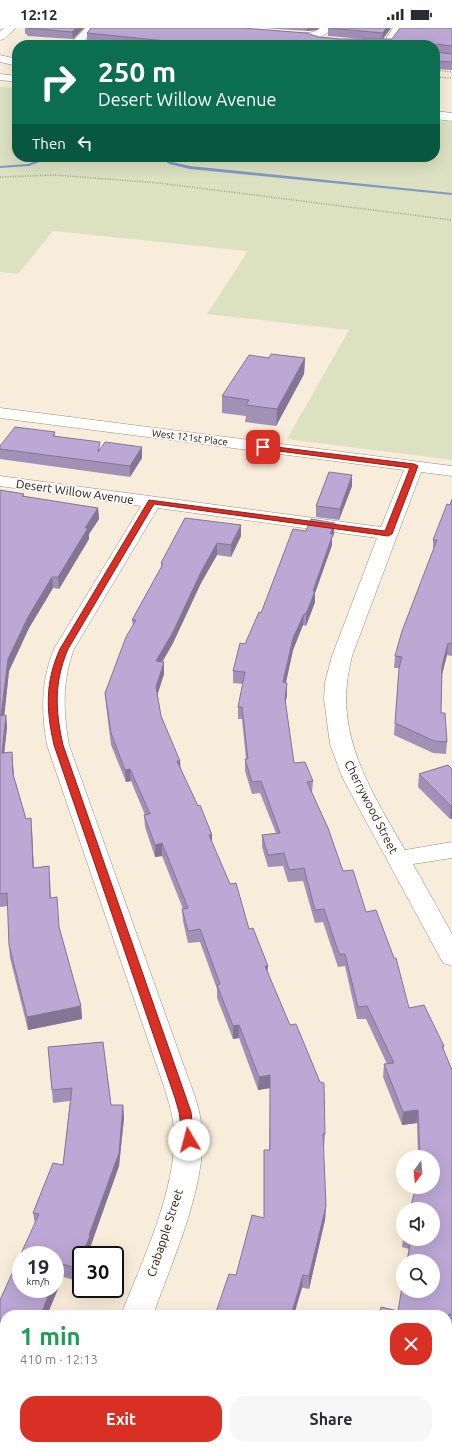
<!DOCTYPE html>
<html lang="en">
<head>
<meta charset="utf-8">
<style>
	:root { --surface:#fff; --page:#f7f7f7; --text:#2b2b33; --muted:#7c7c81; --accent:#d93025 }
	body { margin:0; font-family:Ubuntu,sans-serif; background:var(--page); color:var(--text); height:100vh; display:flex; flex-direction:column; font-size:15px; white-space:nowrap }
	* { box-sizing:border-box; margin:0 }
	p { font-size:13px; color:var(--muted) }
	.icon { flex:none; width:22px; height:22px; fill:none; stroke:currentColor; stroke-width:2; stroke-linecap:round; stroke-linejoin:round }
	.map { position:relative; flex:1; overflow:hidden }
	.drawer { position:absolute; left:0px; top:1282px; width:452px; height:140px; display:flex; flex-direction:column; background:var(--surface); border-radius:16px 16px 0 0; box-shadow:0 4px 16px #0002 }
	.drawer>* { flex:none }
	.guide { position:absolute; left:12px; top:12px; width:428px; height:122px; border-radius:16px; box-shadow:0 4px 16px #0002; background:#0b6e4f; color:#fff; overflow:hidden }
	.needle { width:26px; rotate:195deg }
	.tools { position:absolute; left:396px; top:1122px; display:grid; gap:8px }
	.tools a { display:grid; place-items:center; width:44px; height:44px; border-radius:50%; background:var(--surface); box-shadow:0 4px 16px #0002; font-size:20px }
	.speed { position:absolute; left:12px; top:1218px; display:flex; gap:8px; font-size:20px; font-weight:700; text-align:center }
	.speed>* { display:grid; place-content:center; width:52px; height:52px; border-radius:50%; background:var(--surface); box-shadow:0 4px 16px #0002; line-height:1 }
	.speed small { font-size:10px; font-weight:400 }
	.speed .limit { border:2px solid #111; border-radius:6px; background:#fff; color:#111 }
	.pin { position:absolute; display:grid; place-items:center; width:34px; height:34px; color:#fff; margin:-17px; border-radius:8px; box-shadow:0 2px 6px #0006 }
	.me { position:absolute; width:44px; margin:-22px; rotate:352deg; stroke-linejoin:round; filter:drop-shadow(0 0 3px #0008) }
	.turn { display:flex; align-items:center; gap:14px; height:84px; padding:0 20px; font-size:18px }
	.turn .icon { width:52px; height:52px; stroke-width:2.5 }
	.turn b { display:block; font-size:28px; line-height:34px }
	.then { display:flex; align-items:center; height:38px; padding:0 20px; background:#0003; gap:8px; font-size:15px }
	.round { display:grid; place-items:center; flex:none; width:42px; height:42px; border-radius:16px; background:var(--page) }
	.head { display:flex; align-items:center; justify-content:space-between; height:68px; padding:0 20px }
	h1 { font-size:24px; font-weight:700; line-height:30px; color:#1e9e55 }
	.cta { display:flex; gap:8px; margin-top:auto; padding:8px 20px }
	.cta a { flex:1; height:46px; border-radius:16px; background:var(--accent); color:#fff; font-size:16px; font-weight:700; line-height:46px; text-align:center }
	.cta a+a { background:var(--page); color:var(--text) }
	.status { display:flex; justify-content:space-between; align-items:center; height:28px; padding:0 20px; background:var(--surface); direction:ltr }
	.status svg { height:11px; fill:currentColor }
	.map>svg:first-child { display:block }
</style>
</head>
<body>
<div class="status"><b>12:12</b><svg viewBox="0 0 49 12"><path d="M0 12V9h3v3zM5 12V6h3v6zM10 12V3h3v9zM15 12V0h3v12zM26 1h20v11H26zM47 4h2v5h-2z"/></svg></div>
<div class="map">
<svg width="452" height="1422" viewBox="0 0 452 1422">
	<rect width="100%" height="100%" fill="#f8edda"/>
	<path fill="#dce1c2" d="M0,59L17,60V129H435V93L452,94V432L287,411L349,302L207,286L248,223L53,203L18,246L0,244Z"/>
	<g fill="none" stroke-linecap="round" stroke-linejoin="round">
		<g fill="#809ac4" fill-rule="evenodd">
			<rect x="14" y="22" width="3" height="2"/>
			<path d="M46,129H52L29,138L0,140V138L28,136Z"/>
			<path d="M161,129H166L172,134L190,138L452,165V167L190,141L169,136Z"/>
		</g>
		<defs>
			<g id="minor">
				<path d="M4,0H16L4,11L0,12V4Z"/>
				<path d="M86,0H97L82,15H74L73,13Z"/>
				<path d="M320,0H331C329,3 326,7 322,8C314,12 286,13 280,6C287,0 308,11 320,0Z"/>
				<path d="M393,0H403L392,17H382Z"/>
				<path d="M0,380L452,438V448L421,444L352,628C350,637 348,646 347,655C340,717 376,771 405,822L452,814V830L413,836L452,906V938L443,935L342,749L330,716L324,671L325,654L332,628L377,510L158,480L74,621C62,653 63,683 69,717L187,1047C194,1065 201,1084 202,1103C206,1160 172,1233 153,1287H121C142,1233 177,1161 174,1103C173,1084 166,1065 160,1047L47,717C41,683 41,653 54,621L141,478L0,458V448L381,499L404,442L0,390Z"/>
				<path d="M9,1417H46L43,1422H6Z"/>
			</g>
			<g id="major">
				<path d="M0,27L17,31V38L0,34Z"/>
				<path d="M0,46L17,48V54L0,52Z"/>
				<path d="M435,83L452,85V93L435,91Z"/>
			</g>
		</defs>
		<use href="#minor" stroke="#968c7b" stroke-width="1"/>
		<use href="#major" stroke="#968c7b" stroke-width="1"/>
		<g stroke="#a39b8c" stroke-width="1.5" stroke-dasharray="1 1.5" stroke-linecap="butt">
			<path d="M22,14L54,17"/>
			<path d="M435,42L452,44"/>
			<path d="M435,49L452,50"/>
			<path d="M0,149L55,147L159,155L452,192"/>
		</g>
		<use href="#minor" fill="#fff" fill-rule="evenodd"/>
		<use href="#major" fill="#fff" fill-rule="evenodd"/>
	</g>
	<g fill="#a290b7" fill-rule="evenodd">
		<path d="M25,0H84L73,11L27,8V6H25Z"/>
		<path d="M264,0H319L317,2L307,3Z"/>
		<path d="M328,0H391L383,11H392L452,0V42L435,41V24L451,26L435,24V17H135L87,12V5L319,9L340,11H364L328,8Z"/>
		<path d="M269,330H305L304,346L276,398L245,394L246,388L222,385V368Z"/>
		<path d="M55,404V408L100,421L142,419V430L130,449L0,431V418Z"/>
		<path d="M352,458L339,492L316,489V478Z"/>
		<path d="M0,462L24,466V469L98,480L99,491L89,506V511L59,561L53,560L29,600L9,643L4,687H6L7,699L4,725L12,724L14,749L26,791L32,803L34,840L50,851L51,870L59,899L81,978L82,991L28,1002L10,930L9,917L8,878L0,879Z"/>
		<path d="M452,471V628L447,627L442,647L441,685L447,714L446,726L433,725L394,707L399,640H394L395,628L433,523V512L450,477Z"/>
		<path d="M185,490L241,508L231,529L217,527L201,555L173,615L162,634L164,646L157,668L161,688L180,741L268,945L325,1106L324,1119H323L326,1178L325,1192L309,1261L236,1247L264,1190V1122H269L270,1060L258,1062L239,1010L233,1011L217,970V961L200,914L188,915L183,893L182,881H183L162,828L155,829L145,799L144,787H145L131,753L126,754L111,717L106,677L105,665L133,598L132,592L161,540V535Z"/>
		<path d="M334,506L332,510V517L315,565V574L306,598L303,597L293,622L286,655H287V667L285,676L294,735L313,753L312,765L343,843L366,884L409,980L444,1018L443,1022L452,1042V1300L447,1299V1300V1287L398,1283L409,1221L402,1219L403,1211H433V1129H418L417,1095L402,1097L383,1049L384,1036H387L366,991H357L345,938L338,939L323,894L315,895L303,853L288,854L283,838L268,839L262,819V807L276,805L260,765L252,766L245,743V731H246L242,691H238V679L243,656L233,655V643L245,616L261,585Z"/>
		<path d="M448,737L452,790L450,791L418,759L419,746Z"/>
		<path d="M103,1014L111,1077H123L124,1090L119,1138L91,1217V1221L89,1227H81V1246L78,1253L63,1249L47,1287H5V1333L0,1339V1272L35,1196L33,1185L53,1135L63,1137L70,1073L53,1075L48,1019ZM21,1227H55V1261H21Z"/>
		<path d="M354,1417H436L435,1422H353Z"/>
	</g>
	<g fill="#847595">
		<path d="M76,0H84L73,11L72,4Z"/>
		<path d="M307,0H319L317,2L307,3Z"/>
		<path d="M386,0H391L382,12L383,5Z"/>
		<path d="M305,330L304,346L276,398L277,381Z"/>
		<path d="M142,419V430L130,449V438Z"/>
		<path d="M352,447V458L339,492L340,481Z"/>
		<path d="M98,480L99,491L89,506V511L59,561L58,549L85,500Z"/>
		<path d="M335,495L334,506L332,510V517L315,565V574L306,598V586L313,563L330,506Z"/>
		<path d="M241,497V508L231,529V517Z"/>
		<path d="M217,515V527L201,555L173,615L156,645V633L201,544Z"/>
		<path d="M52,549L53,560L29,600L9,643L3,700L1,688L8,631L28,589Z"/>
		<path d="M304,586L303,597L293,622L283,666V654L293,610Z"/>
		<path d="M448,615L447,627L441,650L442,638Z"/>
		<path d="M164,634V646L156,671V659Z"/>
		<path d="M287,655V667L284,683L285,671Z"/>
		<path d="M6,687L7,699L3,737L2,725Z"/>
		<path d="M12,724L13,736L14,758L13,746Z"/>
		<path d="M177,733H180L181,745Z"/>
		<path d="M130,741L131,753L126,754L125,742Z"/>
		<path d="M451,778H452V790L450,791Z"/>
		<path d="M31,790L32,803L34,852L33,840Z"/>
		<path d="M209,807H212V819Z"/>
		<path d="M162,815V828L155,829V817Z"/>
		<path d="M265,938H268L267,951Z"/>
		<path d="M81,978L82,991L28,1002L27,989Z"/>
		<path d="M239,997V1010L233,1011V998Z"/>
		<path d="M270,1047V1060L258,1062L259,1049Z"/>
		<path d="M123,1077L124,1090L119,1138L91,1217V1221L89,1227H82L89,1207Z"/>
		<path d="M418,1082L417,1095L402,1097L403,1084Z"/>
		<path d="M326,1178L325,1192L309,1261V1248Z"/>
		<path d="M81,1231V1246L78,1253L77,1240Z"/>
		<path d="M62,1236L63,1249L47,1287L42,1284L51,1261H55V1253Z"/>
		<path d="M303,1247L302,1260L294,1287H291Z"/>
		<path d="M5,1318V1333L0,1339V1324Z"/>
	</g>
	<g fill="#bca7d5" stroke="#847595">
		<path d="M27,0H76L72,4Z"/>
		<path d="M91,0H242L306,5L319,9L340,11H392L400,0H452V18L436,16L435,20V17H229L197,14L195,16L87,5Z"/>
		<path d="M328,0H386L383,5Z"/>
		<path d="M435,24L452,26V34L435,33Z"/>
		<path d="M271,326L305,330L277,381L246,377L249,372L222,368L249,327L269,330Z"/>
		<path d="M15,399L55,404L53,408L100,414L98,424L105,414L142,419L130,438L0,421V418Z"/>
		<path d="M329,444L352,447L340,481L316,478Z"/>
		<path d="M0,462L24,466L22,468L98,480L85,500H88L58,549H52L28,589L8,631L1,688L6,687L2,725L12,724L13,746L26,791L31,790L33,840L49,838L50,870L57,869L59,899L81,978L27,989L9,917L7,865L0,866Z"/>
		<path d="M452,471V616L448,615L442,638L441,685H445L447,714L434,713L395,695L399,640L402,629L395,628L402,603L437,512H433L447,476L450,477Z"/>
		<path d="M185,490L241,497L231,517L217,515L201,544L173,604L156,633L164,634L156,659L161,688L180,733H177L198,778L200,777L212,807H209L230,856L236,855L249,901L253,900L268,938H265L290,997L296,996L320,1054L324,1055L325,1106H323L326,1178L309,1248L303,1247L291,1287H215L229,1246L236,1247L252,1187L264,1190V1122H270V1047L259,1049L239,997L233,998L217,957L220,956L200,901L188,903L182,881L188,880L162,815L155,817L144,787L150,786L130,741L125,742L111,705L105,665L126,609L136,592H132L163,536L161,535Z"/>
		<path d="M311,491L335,495L330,506H333L313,563H315L306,586H304L293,610L283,654L287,655L285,671L294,735L305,734L313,753L307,754L328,800L343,843L353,842L366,884L376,882L394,930H396L409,980L424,977L444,1018H442L452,1042V1286H449L447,1294V1287H379L381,1279L398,1283L403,1253V1263H433V1233H407L411,1211H433V1181H410L416,1159H433V1129H420L418,1082L403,1084L384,1036L394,1035L367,978L358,979L345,926H339L324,881L315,882L304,840L289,842L284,825L268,827L262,807L280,805L261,753L252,754L245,731H248L242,679H238L245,644L233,643L240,615L245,616L259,584L261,585L293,501L306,503Z"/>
		<path d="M448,737L452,741V778H451L419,746Z"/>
		<path d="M103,1014L111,1077H123L119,1125L89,1207L90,1208L82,1227H81V1231L77,1240L62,1236L55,1253V1227H21V1261H51L42,1284L47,1287H5V1318L0,1324V1272L39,1186L33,1185L53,1135L63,1137L72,1060L52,1062L48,1019Z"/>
		<path d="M354,1417H422L421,1422H353Z"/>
	</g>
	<path fill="#d93025" stroke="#8d1f18" d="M260,417L414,436L418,438L392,506L388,508L154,476L68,621C54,654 55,682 63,717L191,1084L194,1112L193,1115H184L183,1112L179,1084L175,1070L54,717C46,682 45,654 60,621L149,472L385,503L410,440L263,421L259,419Z"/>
	<g text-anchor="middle" stroke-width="3.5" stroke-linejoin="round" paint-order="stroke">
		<g font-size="10" fill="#1e1a13" stroke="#fefbf8">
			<text transform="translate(190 409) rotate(7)" y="4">West 121st Place</text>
		</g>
		<g font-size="12" fill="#1e1a13" stroke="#fefbf8">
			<text transform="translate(75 464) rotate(8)" y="4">Desert Willow Avenue</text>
			<text transform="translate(371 779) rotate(63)" y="4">Cherrywood Street</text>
			<text transform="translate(165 1205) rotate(-72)" y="4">Crabapple Street</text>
		</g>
	</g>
</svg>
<div class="tools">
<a><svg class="needle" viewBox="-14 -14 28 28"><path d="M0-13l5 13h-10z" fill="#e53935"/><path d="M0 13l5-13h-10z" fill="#7c7c81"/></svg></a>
<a><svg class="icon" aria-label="sound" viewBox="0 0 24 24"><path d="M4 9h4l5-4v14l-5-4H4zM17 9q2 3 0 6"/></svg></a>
<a><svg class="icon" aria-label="search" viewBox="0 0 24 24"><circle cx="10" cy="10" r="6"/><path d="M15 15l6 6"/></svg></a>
</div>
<div class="speed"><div>19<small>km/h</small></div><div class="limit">30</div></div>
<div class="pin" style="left:263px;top:419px;background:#d93025"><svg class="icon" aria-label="arrive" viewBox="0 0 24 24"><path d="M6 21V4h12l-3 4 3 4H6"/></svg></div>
<svg class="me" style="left:189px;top:1112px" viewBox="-20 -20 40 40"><circle r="19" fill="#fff"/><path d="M0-13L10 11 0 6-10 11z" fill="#d93025"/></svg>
<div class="guide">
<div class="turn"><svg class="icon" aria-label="right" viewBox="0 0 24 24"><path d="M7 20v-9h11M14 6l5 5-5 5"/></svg><div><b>250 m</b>Desert Willow Avenue</div></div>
<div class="then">Then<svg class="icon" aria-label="left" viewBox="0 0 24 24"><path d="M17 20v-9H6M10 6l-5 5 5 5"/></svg></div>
</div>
<section class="drawer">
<div class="head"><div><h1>1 min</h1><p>410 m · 12:13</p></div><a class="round" style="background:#d93025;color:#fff"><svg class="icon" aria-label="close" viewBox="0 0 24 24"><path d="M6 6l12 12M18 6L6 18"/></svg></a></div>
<div class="cta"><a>Exit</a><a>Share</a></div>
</section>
</div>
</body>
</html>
